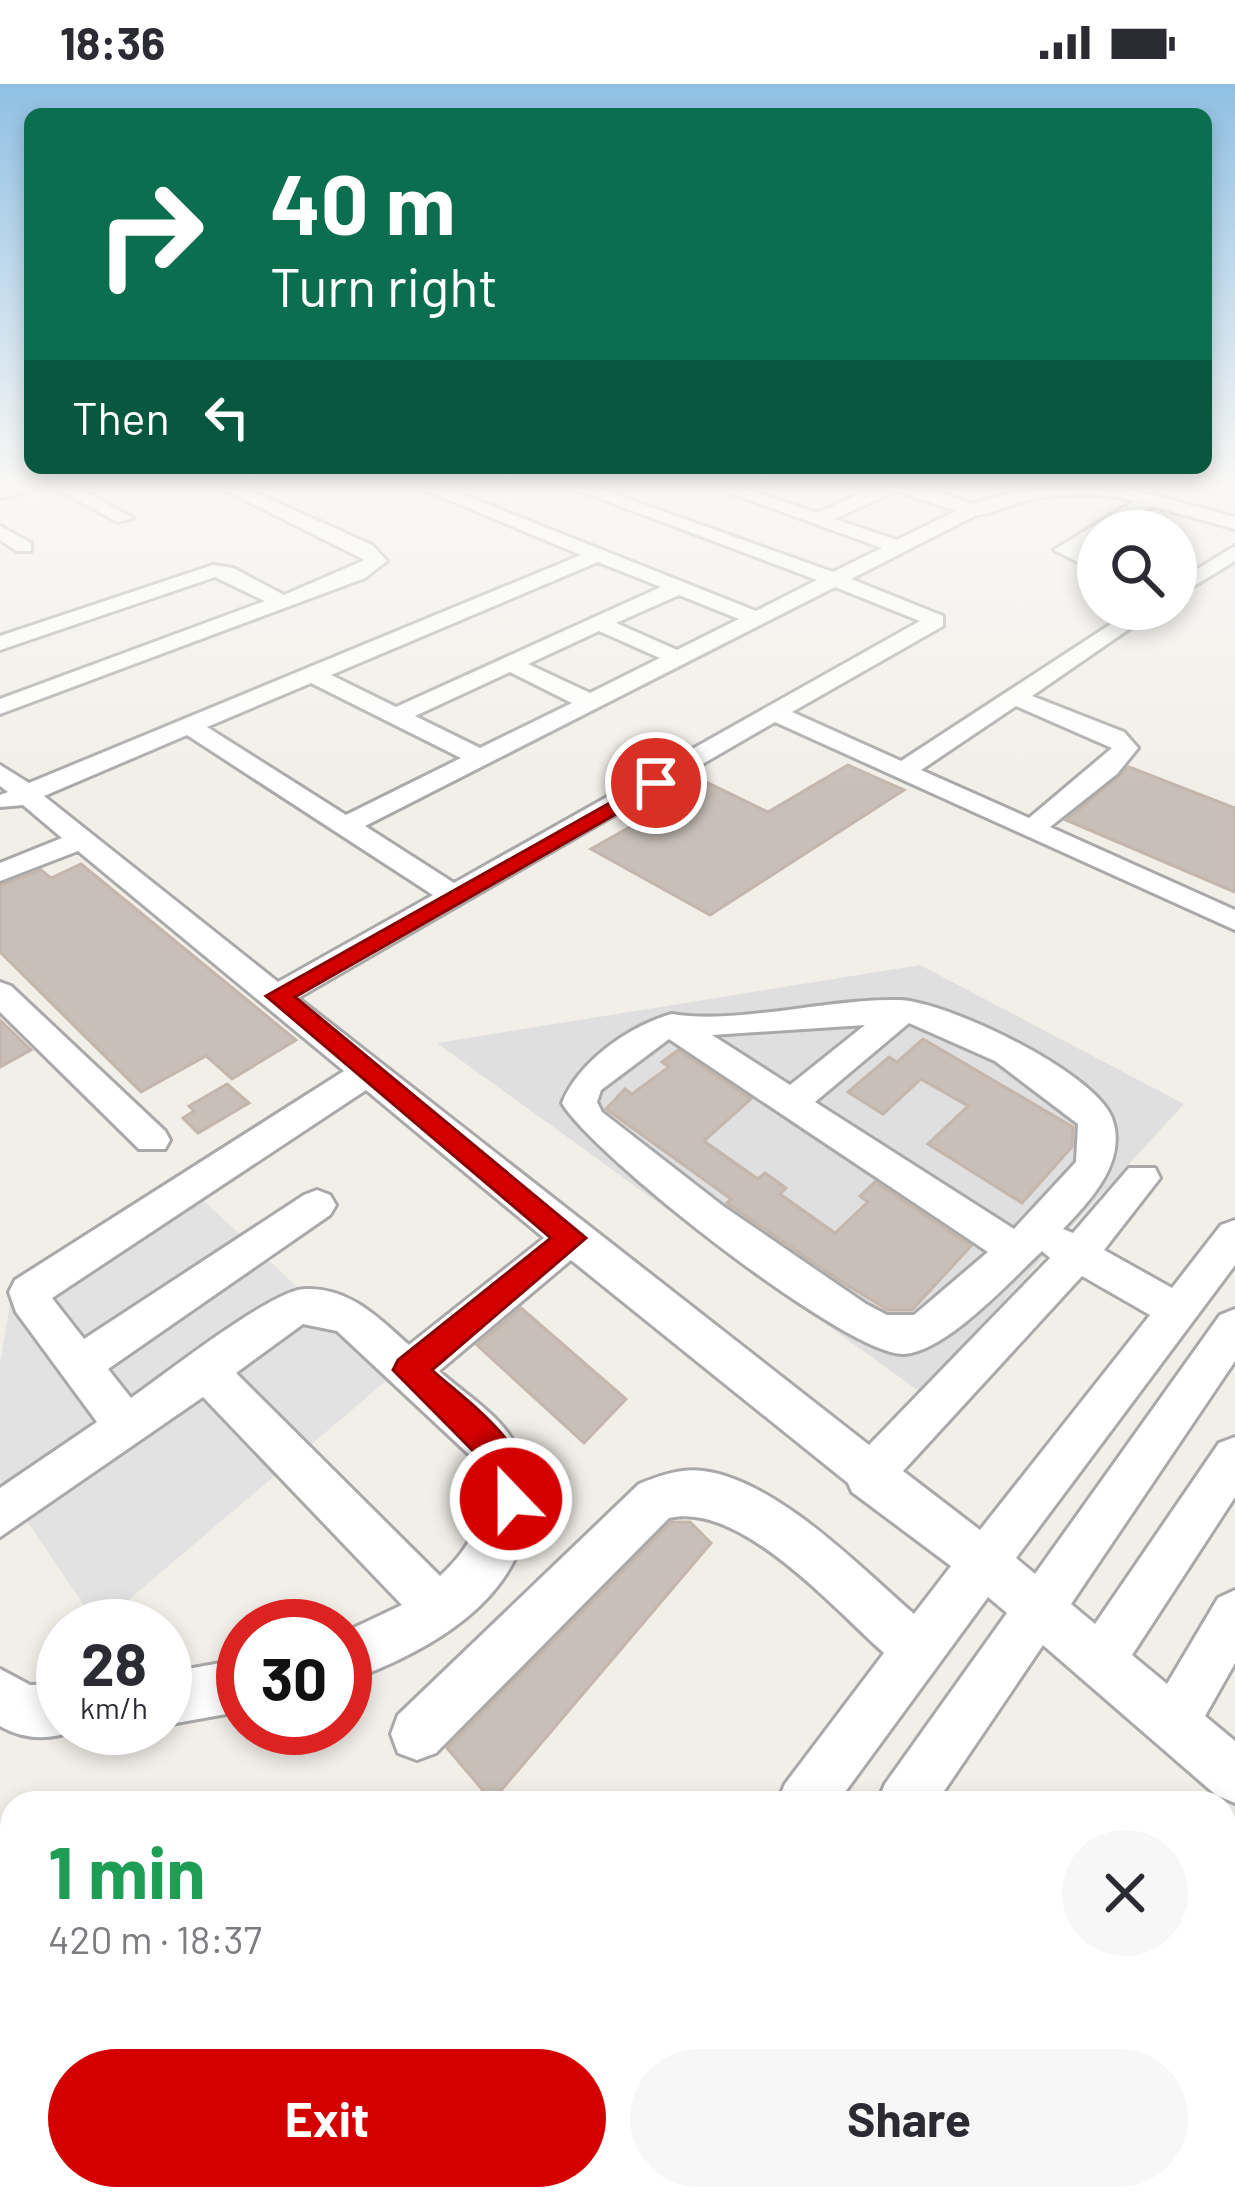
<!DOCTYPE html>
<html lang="en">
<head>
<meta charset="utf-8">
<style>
	:root { --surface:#fff; --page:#f7f7f7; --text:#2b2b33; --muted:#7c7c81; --accent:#d40000 }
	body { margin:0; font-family:Barlow,sans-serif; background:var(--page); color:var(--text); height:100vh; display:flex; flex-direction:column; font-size:45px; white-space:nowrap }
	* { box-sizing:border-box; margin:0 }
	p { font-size:39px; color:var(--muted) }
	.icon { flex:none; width:66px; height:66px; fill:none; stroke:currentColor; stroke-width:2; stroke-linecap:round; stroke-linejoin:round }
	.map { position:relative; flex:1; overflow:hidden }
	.side { position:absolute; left:0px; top:1707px; width:1236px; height:420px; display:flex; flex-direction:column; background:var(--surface); border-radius:36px 36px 0 0; box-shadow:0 6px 18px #0003 }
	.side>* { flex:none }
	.guide { position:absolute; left:24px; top:24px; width:1188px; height:366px; border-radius:18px; box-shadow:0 6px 18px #0003; background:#0b6e4f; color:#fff; overflow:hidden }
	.controls { position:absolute; left:1077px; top:426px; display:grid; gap:24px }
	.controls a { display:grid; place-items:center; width:120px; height:120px; border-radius:50%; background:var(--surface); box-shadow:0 6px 18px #0003; font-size:60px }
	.speed { position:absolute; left:36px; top:1515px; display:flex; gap:24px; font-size:60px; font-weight:700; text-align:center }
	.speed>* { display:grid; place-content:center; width:156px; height:156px; border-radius:50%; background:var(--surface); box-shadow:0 6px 18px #0003; line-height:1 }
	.speed small { font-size:30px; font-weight:400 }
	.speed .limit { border:18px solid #d22; background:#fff; color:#111 }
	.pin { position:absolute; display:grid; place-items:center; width:102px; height:102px; color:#fff; margin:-51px; border:6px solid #fff; border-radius:50%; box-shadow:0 3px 12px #0007 }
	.me { position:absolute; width:132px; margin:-66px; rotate:338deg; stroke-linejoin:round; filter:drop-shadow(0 0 9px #0008) }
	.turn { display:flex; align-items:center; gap:42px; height:252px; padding:0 48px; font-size:54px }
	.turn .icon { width:156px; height:156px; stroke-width:2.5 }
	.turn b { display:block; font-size:84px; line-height:102px }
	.then { display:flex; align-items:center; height:114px; padding:0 48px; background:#0003; gap:24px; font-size:45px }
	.round { display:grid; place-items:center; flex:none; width:126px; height:126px; border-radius:63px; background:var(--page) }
	.overview { display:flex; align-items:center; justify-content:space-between; height:204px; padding:0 48px }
	h1 { font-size:72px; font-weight:700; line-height:90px; color:#1e9e55 }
	.primary-button { display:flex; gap:24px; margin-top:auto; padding:24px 48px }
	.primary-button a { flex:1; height:138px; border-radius:72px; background:var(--accent); color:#fff; font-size:48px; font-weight:700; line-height:138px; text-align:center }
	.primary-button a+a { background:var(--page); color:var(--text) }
	.status { display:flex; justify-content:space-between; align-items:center; height:84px; padding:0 60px; background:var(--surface); direction:ltr }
	.status svg { height:33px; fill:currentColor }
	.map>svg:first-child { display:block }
</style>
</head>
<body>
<div class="status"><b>18:36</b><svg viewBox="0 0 49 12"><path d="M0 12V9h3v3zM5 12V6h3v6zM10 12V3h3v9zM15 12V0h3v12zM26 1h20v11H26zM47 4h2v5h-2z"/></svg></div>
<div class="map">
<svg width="1235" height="2127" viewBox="0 0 1235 2127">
	<rect width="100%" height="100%" fill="#f2efe9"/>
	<g fill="#e0dfdf">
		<path d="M920,881L1184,1020L920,1308L437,959Z"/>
		<path d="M12,2070V2115H161V2127H0L2,2072Z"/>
	</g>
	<path fill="#e2e2e2" d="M182,1097L393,1291L98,1542L0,1397V1279L13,1202Z"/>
	<g fill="#c7bfb8" stroke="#c4b6ab" stroke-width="3">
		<path d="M848,681L904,706L710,831L591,765L708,699L768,728Z"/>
		<path d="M1129,683L1235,724V808L1066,736Z"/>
		<path d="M81,780L296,956L232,995L206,972L141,1008L0,868V801L41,786L51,794Z"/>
		<path d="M0,936L31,966L0,983Z"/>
		<path d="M923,955L1073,1043L1072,1063L1022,1119L928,1060L968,1022L921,995L883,1030L848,1008L889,973L897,978Z"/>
		<path d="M678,966L751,1015L704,1057L758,1095L765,1089L786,1104L780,1110L835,1149L868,1118L860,1112L875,1098L971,1162L912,1226H888L842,1198L727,1119L731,1115L606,1025L625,1005L632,1010L669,983L662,978Z"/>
		<path d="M227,1000L249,1019L198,1049L183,1034L194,1027L189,1022Z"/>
		<path d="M521,1224L626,1315L584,1359L477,1261Z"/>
		<path d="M671,1438H690L711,1459L492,1717L447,1664Z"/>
	</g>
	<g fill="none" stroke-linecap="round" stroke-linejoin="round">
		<defs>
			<g id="minor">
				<path d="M35,402L32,406L0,414V404Z"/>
				<path d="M51,402H74L133,434L118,438Z"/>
				<path d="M217,402H240L372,461L387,477L365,494L0,630V615L265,517L215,493L0,566V552L213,481L233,484L284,511L365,476Z"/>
				<path d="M416,402H441L756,527L817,496L567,402H592L833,488L882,464L711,402H737L817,429L877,402H917L973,420L1015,408L1118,402L1235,433V445L1152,422L1110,447H1098V454L1079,466L1098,475V488L1054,466L1134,417C1100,408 1056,408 1021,418C1004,422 994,430 976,431L851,495L943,532V542L792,628L901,677L1134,525H1158L1032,612L1124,648L1138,664L1117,690L1050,743L1235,826V846L775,638L298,914L869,1361L1050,1174L1042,1167C1011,1196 947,1267 904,1270C848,1273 591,1070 562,1019C579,977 629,942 672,930C738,941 830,914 900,916C948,918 1094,988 1112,1034C1128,1077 1090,1117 1063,1145L1073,1149L1129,1084H1155L1160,1094L1104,1166L1172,1204L1221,1141L1235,1136V1181L1016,1474L1035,1490L1220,1231L1235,1225V1277L1071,1520L1095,1540L1219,1359L1235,1353V1413L1132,1571L1167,1600L1218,1514L1235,1506V1579L1205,1632L1235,1657V1719L1216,1711L1043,1561L936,1719H877L885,1700L1007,1529L988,1513L837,1719H777L785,1700L884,1569C833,1524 740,1417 669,1434L436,1669L417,1676L398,1669L391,1650L398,1631L639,1400C659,1392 681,1384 703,1387C776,1396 860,1483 914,1530L951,1482L852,1408L848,1399L571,1176L439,1287C460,1306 491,1326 508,1349C522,1368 528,1398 528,1420C526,1517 423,1570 345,1598V1548L402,1521L203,1313L0,1453V1404L97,1338L16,1228L9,1208L15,1196L344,987L78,767L0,797V779L62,754L23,721L0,723V711L8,708L0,702V681L29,699L581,471ZM896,407L956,427L897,456L834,435ZM598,478L661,503L396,623L331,591ZM835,503L920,537L454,799L365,742ZM679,511L739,535L677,566L616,539ZM599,547L660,574L590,609L528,580ZM510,588L572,619L480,664L415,632ZM311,599L461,674L346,731L207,643ZM1016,622L1112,664L1029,734L921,686ZM187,651L433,811L278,898L44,712ZM909,939L995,977L1078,1040L1076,1078L1014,1145L815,1018ZM865,941L790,1001L712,951ZM669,955L988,1168L914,1231H887L866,1220L723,1122L602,1028L597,1018L601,1006ZM366,1006L544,1154L409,1261C379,1234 349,1203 305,1205C271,1206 163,1292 131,1314L108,1285L330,1131L336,1121L330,1111L317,1106L304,1111L84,1255L52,1214ZM1082,1192L1150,1231L980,1446L903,1387ZM303,1240L337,1247L475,1376C491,1424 476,1459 440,1492L236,1289Z"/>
				<path d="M0,442L31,459V467H17L0,456Z"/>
				<path d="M1235,462V477L1176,513V498Z"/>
				<path d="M0,898L11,902L165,1047L170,1056L165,1065H139L0,928Z"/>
				<path d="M243,1575V1627L165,1641V1589Z"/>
				<path d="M0,1585L30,1601L63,1600V1644H81C54,1656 26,1657 0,1642Z"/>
				<path d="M1224,1950L1235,1955V2057L1224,2062Z"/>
				<path d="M188,2115H254L253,2127H187Z"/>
				<path d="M407,2115H483L478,2127H402Z"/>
				<path d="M558,2115H626L621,2127H553Z"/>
				<path d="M753,2115H819L814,2127H748Z"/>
				<path d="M863,2115H931L936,2127H868Z"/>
				<path d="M1148,2115H1215L1210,2127H1143Z"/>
			</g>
		</defs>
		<use href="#minor" stroke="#a9a9a9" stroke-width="6"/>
		<use href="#minor" fill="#fff" fill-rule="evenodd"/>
	</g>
	<linearGradient id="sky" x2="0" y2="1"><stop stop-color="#8fc0e4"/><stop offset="0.57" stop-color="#f9f8f5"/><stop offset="1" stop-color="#f9f8f5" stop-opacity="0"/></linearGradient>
	<rect width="1235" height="700" fill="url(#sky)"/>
	<path fill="#d40000" stroke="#8a0000" stroke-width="3" d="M656,693L666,699L663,703L295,913L586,1154L432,1286C467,1318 547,1371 523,1427L511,1432L499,1427L481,1375L393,1286L398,1276L551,1154L266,912Z"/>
</svg>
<div class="controls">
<a><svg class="icon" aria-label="search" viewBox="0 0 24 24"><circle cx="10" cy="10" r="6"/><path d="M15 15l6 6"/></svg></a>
</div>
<div class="speed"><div>28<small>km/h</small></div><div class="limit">30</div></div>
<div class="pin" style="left:656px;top:699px;background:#d93025"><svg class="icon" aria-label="arrive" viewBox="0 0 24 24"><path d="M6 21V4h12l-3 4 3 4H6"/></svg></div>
<svg class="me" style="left:511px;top:1415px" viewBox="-20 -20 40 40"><circle r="17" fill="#d40000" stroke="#fff" stroke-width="3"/><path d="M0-11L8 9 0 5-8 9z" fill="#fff"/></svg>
<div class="guide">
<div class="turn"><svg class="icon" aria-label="right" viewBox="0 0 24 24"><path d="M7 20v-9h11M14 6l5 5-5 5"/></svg><div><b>40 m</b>Turn right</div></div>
<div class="then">Then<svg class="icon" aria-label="left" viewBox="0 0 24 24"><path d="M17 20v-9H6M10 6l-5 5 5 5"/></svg></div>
</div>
<section class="side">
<div class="overview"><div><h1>1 min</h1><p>420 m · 18:37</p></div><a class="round"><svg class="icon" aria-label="close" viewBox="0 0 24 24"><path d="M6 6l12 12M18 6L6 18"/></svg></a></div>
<div class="primary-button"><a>Exit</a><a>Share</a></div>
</section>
</div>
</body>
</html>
